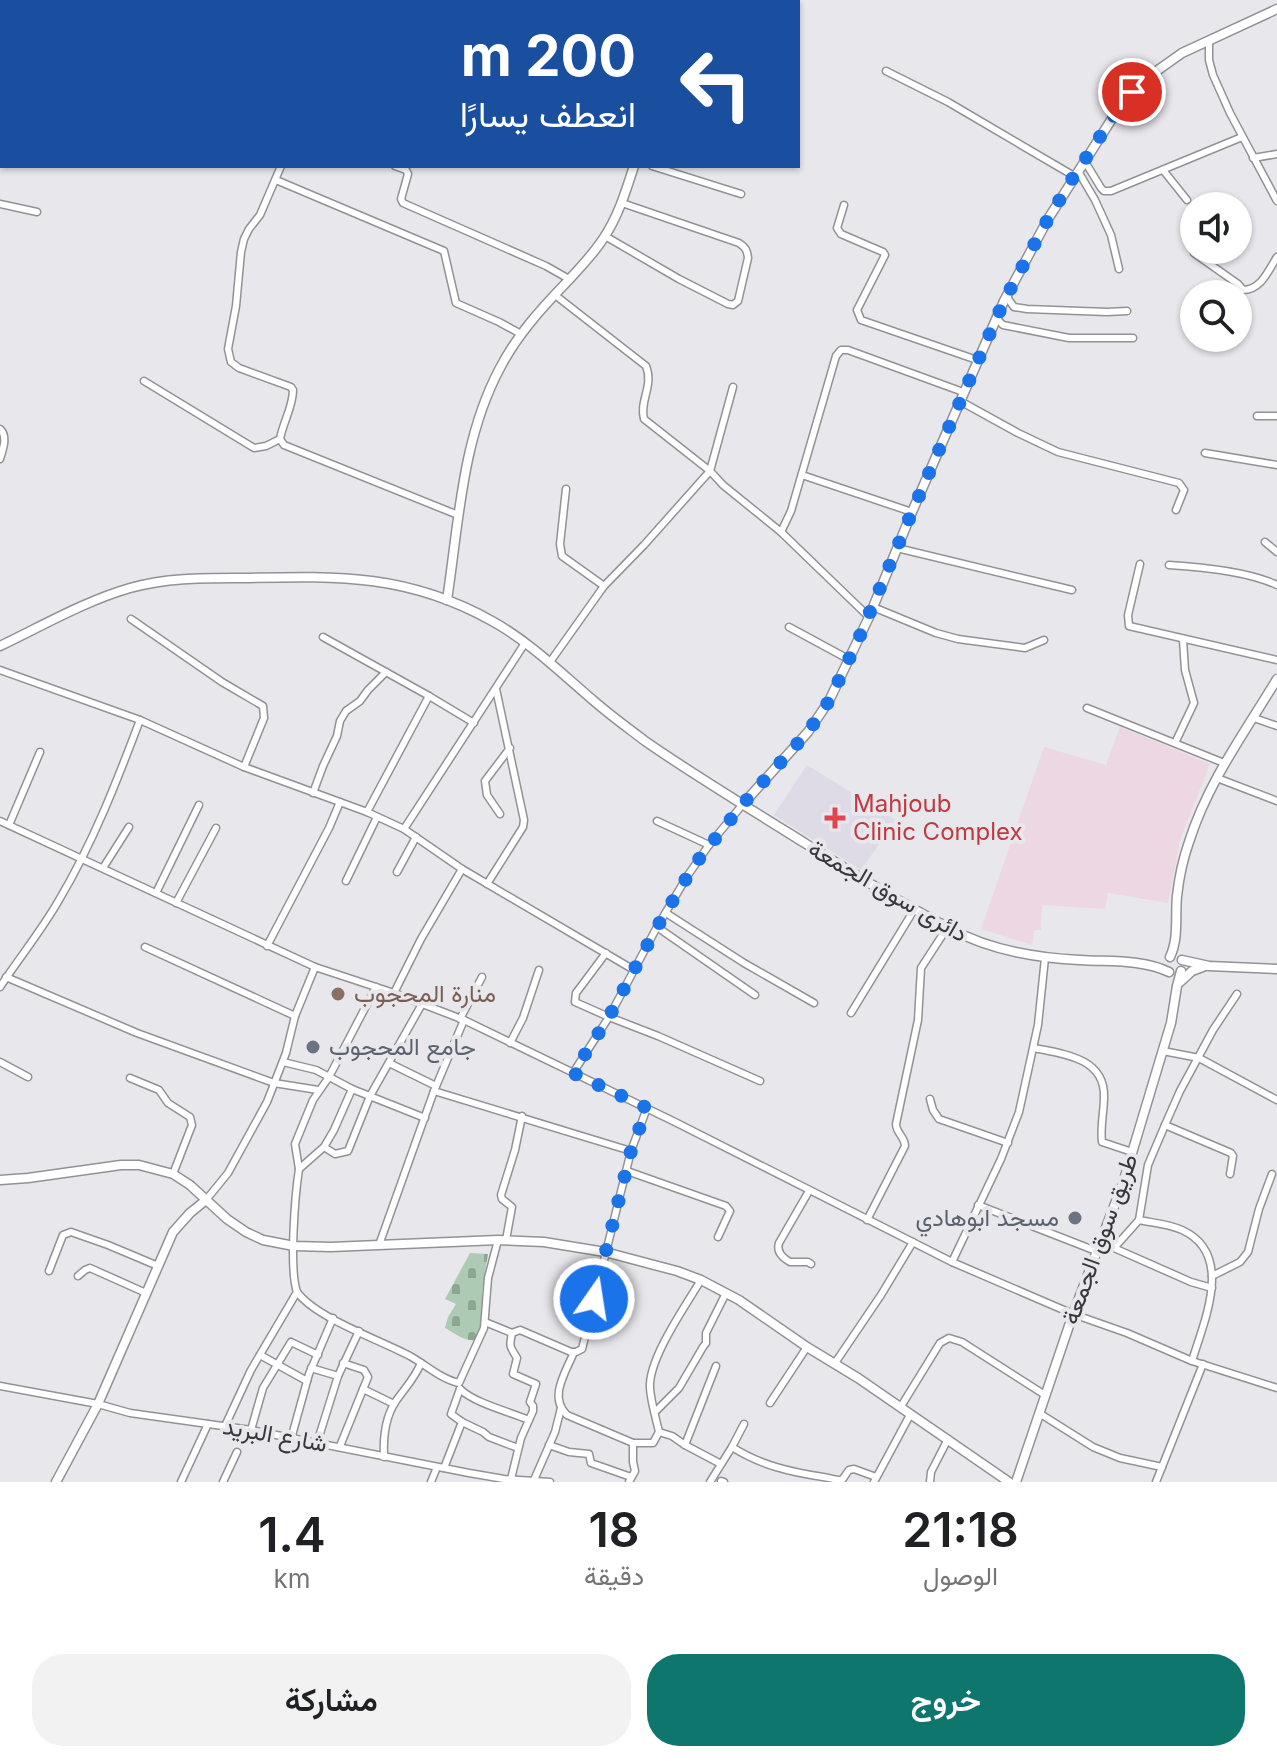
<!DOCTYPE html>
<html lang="ar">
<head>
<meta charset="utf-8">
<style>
	:root { --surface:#fff; --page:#f2f2f2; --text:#202124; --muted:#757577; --accent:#0f766e }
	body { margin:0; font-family:Inter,Vazirmatn,sans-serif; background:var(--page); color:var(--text); direction:rtl; height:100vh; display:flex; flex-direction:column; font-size:30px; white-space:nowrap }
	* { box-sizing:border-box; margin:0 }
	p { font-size:26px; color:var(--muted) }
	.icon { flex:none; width:44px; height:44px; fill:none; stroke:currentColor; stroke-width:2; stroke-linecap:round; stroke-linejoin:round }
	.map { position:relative; height:1482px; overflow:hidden; direction:ltr }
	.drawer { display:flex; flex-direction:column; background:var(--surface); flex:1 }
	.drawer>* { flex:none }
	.hud { position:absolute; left:0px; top:0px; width:800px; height:168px; box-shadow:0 2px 6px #0004; direction:rtl; background:#1a4fa0; color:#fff; overflow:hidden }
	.fabs { position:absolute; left:1180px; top:192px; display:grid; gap:16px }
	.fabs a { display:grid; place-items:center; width:72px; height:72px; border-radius:50%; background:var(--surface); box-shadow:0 2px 6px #0004; font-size:40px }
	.pin { position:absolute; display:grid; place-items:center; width:68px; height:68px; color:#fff; margin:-34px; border:4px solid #fff; border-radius:50%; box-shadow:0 2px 8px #0007 }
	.me { position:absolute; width:88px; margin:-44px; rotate:13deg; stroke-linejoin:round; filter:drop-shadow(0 0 6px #0008) }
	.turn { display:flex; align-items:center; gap:28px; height:168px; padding:0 32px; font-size:36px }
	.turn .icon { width:104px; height:104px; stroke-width:2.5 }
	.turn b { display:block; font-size:56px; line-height:68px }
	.eta { display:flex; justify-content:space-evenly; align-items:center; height:136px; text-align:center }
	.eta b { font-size:48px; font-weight:600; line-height:56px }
	.primary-button { display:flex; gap:16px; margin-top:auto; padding:16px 32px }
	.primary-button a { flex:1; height:92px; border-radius:32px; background:var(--accent); color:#fff; font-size:32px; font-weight:600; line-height:92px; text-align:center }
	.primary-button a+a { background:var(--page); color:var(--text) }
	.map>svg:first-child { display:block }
</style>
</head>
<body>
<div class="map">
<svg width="1277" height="1482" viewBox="0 0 1277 1482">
	<defs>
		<pattern id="cemetery-stones" width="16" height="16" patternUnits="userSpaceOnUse" patternTransform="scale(2)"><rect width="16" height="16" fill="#accab4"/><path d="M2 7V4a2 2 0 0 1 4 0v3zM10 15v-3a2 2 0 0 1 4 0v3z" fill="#8da593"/></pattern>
	</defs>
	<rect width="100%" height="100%" fill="#e8e7ec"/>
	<path fill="#edd7e3" d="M1120,727L1210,764L1180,840L1168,903L1108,893L1105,909L1042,905L1041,930H1034L1032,945L981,929L1044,747L1106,765Z"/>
	<path fill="#dedae6" d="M807,765L896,820L861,870L774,815Z"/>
	<path fill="url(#cemetery-stones)" d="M470,1253L488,1254L482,1292L484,1319L477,1340C465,1342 456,1334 445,1328L448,1317L456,1304L445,1299Z"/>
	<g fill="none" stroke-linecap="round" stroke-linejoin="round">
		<defs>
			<g id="street">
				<path d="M1209,41V60L1213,75L1230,113L1277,201"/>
				<path d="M886,71L948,102L1074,176"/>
				<path d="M1253,158L1277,154"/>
				<path d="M1084,160L1101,188L1104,191H1111L1242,137"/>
				<path d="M281,166L260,215L249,229L244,239L241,252L236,306L228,349L231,362L239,368L291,387L293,390C293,407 283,422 280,439L284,445L458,515"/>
				<path d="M395,166L406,170L408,174L401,199L403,203L546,266L569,279"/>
				<path d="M652,166L741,194"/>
				<path d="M1163,170L1187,200"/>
				<path d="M1078,171L1095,200L1111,235L1119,269"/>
				<path d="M276,180L444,251L456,303L499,322L521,334"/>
				<path d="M0,204L37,212"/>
				<path d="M844,205L837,228L841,234L883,252L885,255L857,310L861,320L977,360"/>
				<path d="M605,236L679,279L728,304L733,305L738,301L748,258C747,250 746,248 739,243L622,203"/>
				<path d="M1194,253L1238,284L1243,290C1261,290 1268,271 1277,257"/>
				<path d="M555,295L646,366C654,386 639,401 644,419L710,471L733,387"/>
				<path d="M1006,296L1014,307L1027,309L1107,312L1127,311"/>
				<path d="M996,318L1003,325L1069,338H1133"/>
				<path d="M144,381L254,448L266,446L280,439"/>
				<path d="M960,401L1018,433L1058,452L1179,483L1184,490L1176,510"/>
				<path d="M1257,416H1277"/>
				<path d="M0,429C8,436 3,449 0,459"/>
				<path d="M1205,453L1277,465"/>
				<path d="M802,475L912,512"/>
				<path d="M566,489L560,544L562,556L604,586"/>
				<path d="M781,532L869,617"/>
				<path d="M1265,542L1277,552"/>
				<path d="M897,548L1072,590"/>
				<path d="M1140,564L1128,615L1129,626L1277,660"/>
				<path d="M1169,565C1202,567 1247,571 1277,585"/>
				<path d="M873,607L936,633L958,639L1025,648L1044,640"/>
				<path d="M131,619L222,682L263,706L264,718L244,767"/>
				<path d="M789,627L850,660"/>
				<path d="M323,637L429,696L474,723"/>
				<path d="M550,662L604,586L644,545L710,471L723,485L781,532L791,511L836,356L841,350H848L963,392"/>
				<path d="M0,670L140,720L244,767L367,812L404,829L462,869L634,970"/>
				<path d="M1087,708L1224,763"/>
				<path d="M1254,718L1277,726"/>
				<path d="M1175,743L1194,703L1185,670L1183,640"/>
				<path d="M1217,778L1277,801"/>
				<path d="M313,793L323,766L337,736L340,721L346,711L360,701L368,690L386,672"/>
				<path d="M367,812L429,696"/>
				<path d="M500,814L487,795L485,781L510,748"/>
				<path d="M0,821L315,967L394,993L464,1020L673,1121L952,1262L1073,1314L1127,1333L1192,1361L1277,1388"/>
				<path d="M657,821L709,845"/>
				<path d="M9,825L40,752"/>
				<path d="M404,829L525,643"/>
				<path d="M103,868L129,827"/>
				<path d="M397,872L416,837"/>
				<path d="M346,881L377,817"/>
				<path d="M487,884L523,827L524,820L496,689"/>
				<path d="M156,893L199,805"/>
				<path d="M176,903L216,828"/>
				<path d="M666,913L744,963L814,1003"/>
				<path d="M657,927L755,995"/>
				<path d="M267,946L329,828L340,802"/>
				<path d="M145,947L295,1016"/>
				<path d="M606,953L576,993L575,1002L609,1017L658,1036L760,1081"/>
				<path d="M6,977L137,1033L274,1083L318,1090"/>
				<path d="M0,987C19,958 42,930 59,900C93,843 117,781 140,720"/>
				<path d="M394,993L421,939L462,869"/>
				<path d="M851,1013L914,910"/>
				<path d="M460,1019L482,977"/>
				<path d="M510,1043L523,1018L539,970"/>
				<path d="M1034,1048C1064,1054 1105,1058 1104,1097C1104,1112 1100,1127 1102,1142L1132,1152"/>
				<path d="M1163,1051L1199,1058L1277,1100"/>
				<path d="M0,1062L28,1077"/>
				<path d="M389,1063L436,1086"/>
				<path d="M573,1073L609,1017L657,927L688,875L709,845L743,804"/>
				<path d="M130,1078L159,1090L168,1103L190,1117L192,1125L173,1174"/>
				<path d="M352,1089L425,1118"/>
				<path d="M434,1091L631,1151L582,1349L576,1352H571L520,1330L512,1333L485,1322"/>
				<path d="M930,1099L933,1110L939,1119L1008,1143"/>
				<path d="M1165,1125L1231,1153L1233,1156L1230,1174"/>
				<path d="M324,1147L335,1154L348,1151L370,1096L422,1004"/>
				<path d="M631,1151L647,1108"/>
				<path d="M299,1169L295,1144L313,1100L329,1077L376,987"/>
				<path d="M627,1171L726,1206L730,1211L718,1237"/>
				<path d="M809,1191L779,1243C776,1252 783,1258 790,1262H808L811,1264"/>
				<path d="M206,1200L228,1173L267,1102L286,1053L295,1016L315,967"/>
				<path d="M978,1205L1096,1251L1110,1247L1114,1248L1139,1220"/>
				<path d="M867,1220L905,1146C905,1137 896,1133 896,1124L918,1020L921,968L947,928"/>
				<path d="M506,1240L512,1207L502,1199L501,1195L515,1150L522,1116"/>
				<path d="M379,1245L434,1091L464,1020"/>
				<path d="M1114,1248L1191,1282L1212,1288"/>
				<path d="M952,1262L1001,1159L1019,1112L1038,1025L1045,958"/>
				<path d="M49,1271L63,1235L71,1232L108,1245L158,1266"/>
				<path d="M78,1276L85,1270L90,1268L146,1293"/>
				<path d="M1212,1276L1240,1262L1248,1252L1259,1209L1272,1174"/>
				<path d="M297,1292C316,1318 380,1340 410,1356C426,1365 441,1379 459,1383L484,1328L488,1278L498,1240"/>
				<path d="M574,1352C566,1372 548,1397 567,1415L633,1443"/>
				<path d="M260,1355L307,1381"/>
				<path d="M1192,1361C1204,1321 1235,1254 1182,1230C1169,1224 1153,1223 1139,1220L1148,1165L1165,1125L1180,1091L1213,1030L1237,994"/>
				<path d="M835,1363L881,1295L913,1242"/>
				<path d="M311,1368L338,1376"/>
				<path d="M0,1386L98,1404L130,1413L251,1430L469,1473L504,1479L550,1482"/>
				<path d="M363,1389L394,1404"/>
				<path d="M460,1389C474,1403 510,1412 529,1420"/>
				<path d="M770,1403L807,1347"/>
				<path d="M900,1408L940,1343L949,1338L962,1342L1045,1395"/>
				<path d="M655,1412L679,1388L703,1347L706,1343V1333L726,1293"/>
				<path d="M1039,1413L1093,1447L1120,1458L1162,1467"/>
				<path d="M462,1422L483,1432L489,1437L518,1448"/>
				<path d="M225,1426L251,1370L297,1292C289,1269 295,1195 299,1169L324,1147L334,1130L352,1089L316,1070L283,1062"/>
				<path d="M251,1430L263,1388L291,1342L318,1355"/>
				<path d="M659,1432C656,1418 651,1403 650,1388C648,1359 686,1305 701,1280"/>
				<path d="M291,1439L309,1374L333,1318"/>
				<path d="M317,1443L338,1376L359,1331"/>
				<path d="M549,1445L569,1452L589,1454L591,1463L631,1477"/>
				<path d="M685,1445L716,1366"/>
				<path d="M340,1446L368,1377L364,1370L343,1363"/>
				<path d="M732,1447L744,1424"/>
				<path d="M384,1457C383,1437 385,1417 396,1401C405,1388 415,1378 421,1363"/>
				<path d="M444,1468L462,1422L451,1414L460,1389"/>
				<path d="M511,1479L521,1438L533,1411V1406L530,1402L536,1384L513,1374L517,1358C510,1346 509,1348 512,1333"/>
				<path d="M534,1480L555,1432L561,1408"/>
				<path d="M721,1481L724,1482"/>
				<path d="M181,1482L208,1424"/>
				<path d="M223,1482L237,1452"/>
				<path d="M431,1482L437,1467"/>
				<path d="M629,1482L635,1471L633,1462V1443H653L659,1432L672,1436L685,1445L721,1464"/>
				<path d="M710,1482L732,1447C760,1465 790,1472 823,1477C830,1478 835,1480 842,1480L849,1470L854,1469L876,1477"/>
				<path d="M874,1482L910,1415"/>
				<path d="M930,1482L931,1472L948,1439"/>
				<path d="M1156,1482L1203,1364"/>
			</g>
			<g id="secondary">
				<path d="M663,2V0"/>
				<path d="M447,600C459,521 462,439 500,368C516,337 539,311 563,286C577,271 592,256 603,239C618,217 626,191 634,166"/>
				<path d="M0,646C42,626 85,601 130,588C168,577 208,578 246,578C339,576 408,574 492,621C530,642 561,673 594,701C610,715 628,728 645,741C691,773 739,802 787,832C840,865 893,899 949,928C989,950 1035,958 1080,960C1110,962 1142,959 1169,972"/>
				<path d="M743,804L808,732L829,701L869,617L912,512L1004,301L1048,219L1115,114L1144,80L1182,53L1277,9"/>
				<path d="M1170,957C1179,938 1175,917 1177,896C1179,878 1183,859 1189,842C1208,782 1245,732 1277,679"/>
				<path d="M1182,960L1209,966L1277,969"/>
				<path d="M1180,982L1192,971L1205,966"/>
				<path d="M0,1180L28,1178L121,1165H139L173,1174L190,1185L227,1219L246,1232L263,1240L294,1246L331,1247L498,1240L544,1242L605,1252L677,1271L701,1280L739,1300L807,1347L858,1378L1009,1482"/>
				<path d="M56,1482L98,1404L173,1232L190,1213L206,1200"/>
				<path d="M1016,1482L1073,1314L1123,1183L1171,1023L1177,986L1181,971"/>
			</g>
		</defs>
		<use href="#street" stroke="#939196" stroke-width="9"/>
		<use href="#secondary" stroke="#939196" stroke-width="11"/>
		<use href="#street" stroke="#fff" stroke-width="6"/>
		<use href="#secondary" stroke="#fff" stroke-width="8"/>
	</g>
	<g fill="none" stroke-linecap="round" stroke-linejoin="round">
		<path stroke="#1a73e8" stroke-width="14" stroke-dasharray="0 25.2" d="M594,1299L631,1151L647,1108L573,1073L609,1017L657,927L695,864L743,804L808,732L829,701L859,638L912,512L1004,301L1048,219L1074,176L1115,114L1132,92"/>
	</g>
	<path fill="#e0444e" stroke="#e8e7ec" stroke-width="3" d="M831 806h8v8h8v8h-8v8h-8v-8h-8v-8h8z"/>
	<circle fill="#8d6e63" stroke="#e8e7ec" stroke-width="3" cx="338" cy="994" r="8"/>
	<g fill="#6b7280" stroke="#e8e7ec" stroke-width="3">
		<circle cx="313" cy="1047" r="8"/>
		<circle cx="1075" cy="1218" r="8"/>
	</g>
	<g text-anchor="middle" stroke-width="8" stroke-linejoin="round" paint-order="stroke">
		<g font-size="24" fill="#be3a42" stroke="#e8e7ec" text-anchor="start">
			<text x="853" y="812">Mahjoub<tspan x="853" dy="28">Clinic Complex</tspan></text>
		</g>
		<g font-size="24" fill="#383739" stroke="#e8e7ec">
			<text transform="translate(888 891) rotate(30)" y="8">دائرى سوق الجمعة</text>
			<text transform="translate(1100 1239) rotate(-70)" y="8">طريق سوق الجمعة</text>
			<text transform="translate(275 1435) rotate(10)" y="8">شارع البريد</text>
		</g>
		<g font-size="24" fill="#785e54" stroke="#e8e7ec" text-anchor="start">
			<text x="354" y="1002">منارة المحجوب</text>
		</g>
		<g font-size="24" fill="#5b616d" stroke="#e8e7ec" text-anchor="start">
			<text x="329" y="1055">جامع المحجوب</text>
			<text x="1059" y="1226" text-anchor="end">مسجد ابوهادي</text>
		</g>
	</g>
</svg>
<div class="fabs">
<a><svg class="icon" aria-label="sound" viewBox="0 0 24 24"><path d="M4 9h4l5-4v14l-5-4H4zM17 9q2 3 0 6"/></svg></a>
<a><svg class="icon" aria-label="search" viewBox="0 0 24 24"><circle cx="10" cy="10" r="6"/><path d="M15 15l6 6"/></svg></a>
</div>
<div class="pin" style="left:1132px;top:92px;background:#d93025"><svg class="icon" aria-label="arrive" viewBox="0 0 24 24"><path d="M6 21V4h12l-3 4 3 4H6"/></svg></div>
<svg class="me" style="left:594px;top:1299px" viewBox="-20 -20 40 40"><circle r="17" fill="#1a73e8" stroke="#fff" stroke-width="3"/><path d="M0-11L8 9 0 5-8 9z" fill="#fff"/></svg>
<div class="hud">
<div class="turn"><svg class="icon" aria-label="left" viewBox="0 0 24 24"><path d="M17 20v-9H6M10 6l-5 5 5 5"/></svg><div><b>200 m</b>انعطف يسارًا</div></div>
</div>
</div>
<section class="drawer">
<div class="eta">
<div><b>21:18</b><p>الوصول</p></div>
<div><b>18</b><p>دقيقة</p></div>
<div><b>1.4</b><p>km</p></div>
</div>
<div class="primary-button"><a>خروج</a><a>مشاركة</a></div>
</section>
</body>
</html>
